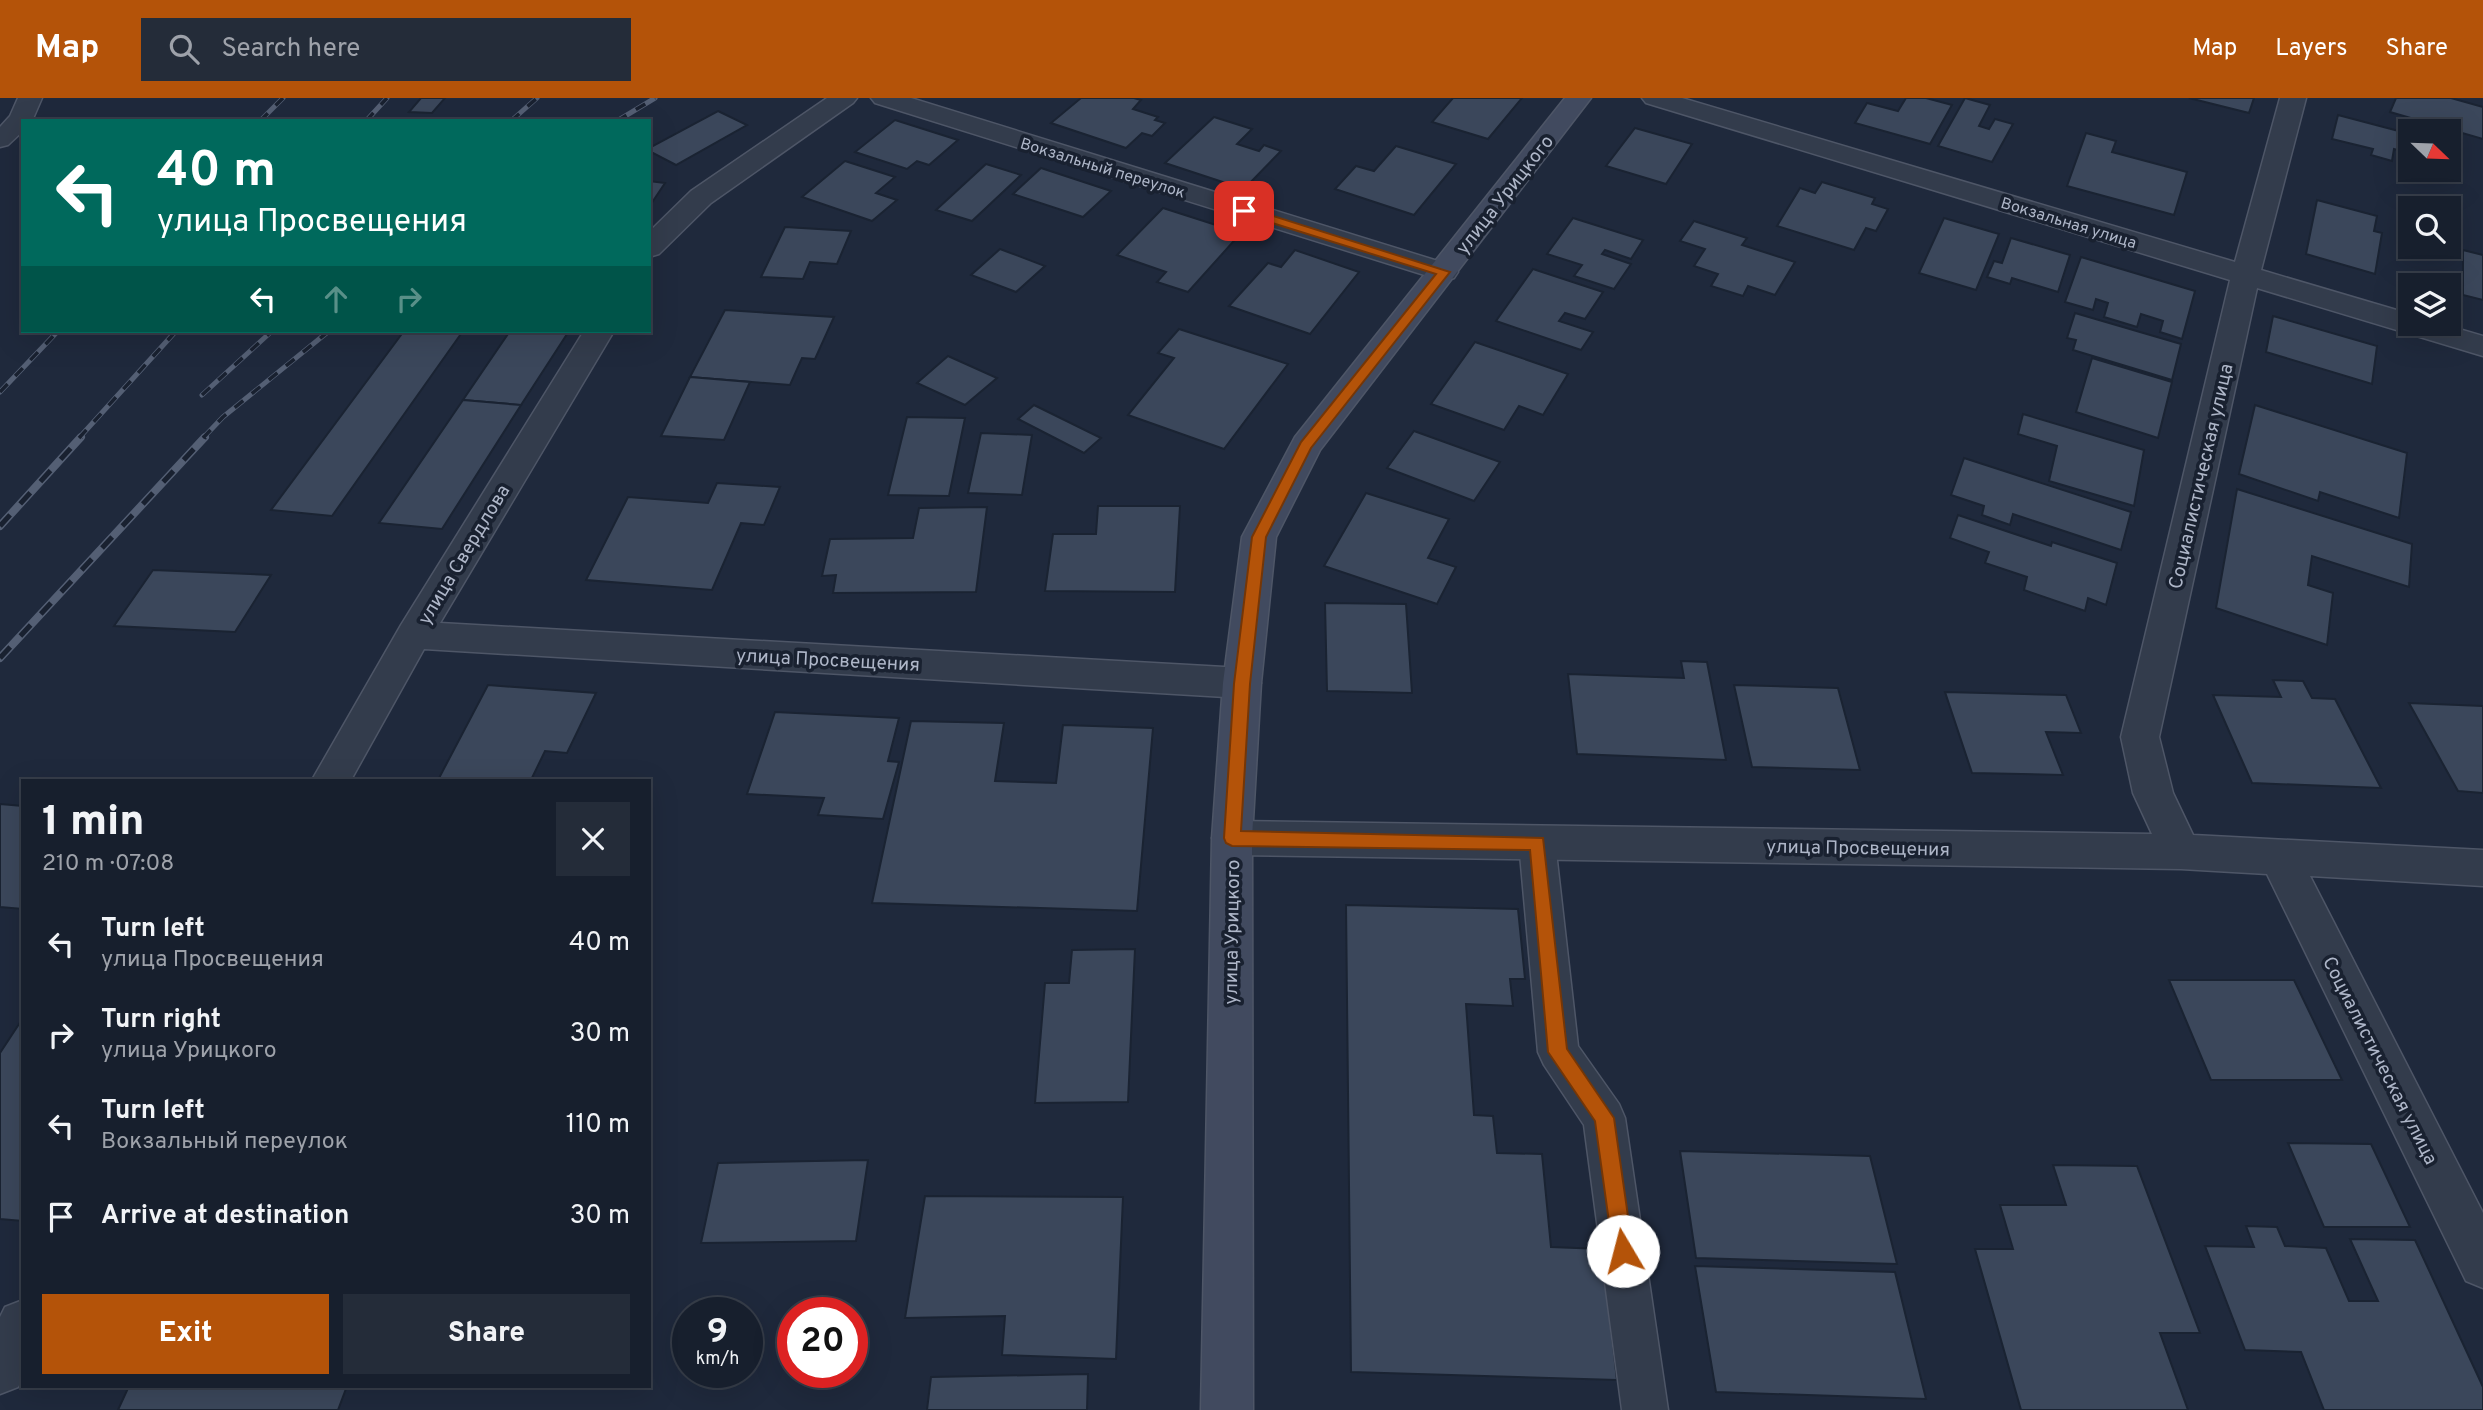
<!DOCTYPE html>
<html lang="en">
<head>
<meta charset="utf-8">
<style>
	:root { --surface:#171f2d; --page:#242c39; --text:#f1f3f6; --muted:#9ea2aa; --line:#363d49; --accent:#b45309 }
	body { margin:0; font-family:Overpass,sans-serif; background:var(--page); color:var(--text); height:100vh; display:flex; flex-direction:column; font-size:26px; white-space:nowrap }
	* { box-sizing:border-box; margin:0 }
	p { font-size:23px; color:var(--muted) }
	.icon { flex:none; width:38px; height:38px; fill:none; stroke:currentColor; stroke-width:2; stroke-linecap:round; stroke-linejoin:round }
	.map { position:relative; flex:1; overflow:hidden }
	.side { position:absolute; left:21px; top:681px; width:630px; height:609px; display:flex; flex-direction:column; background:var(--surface); border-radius:0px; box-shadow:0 7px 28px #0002,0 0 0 2px var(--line) }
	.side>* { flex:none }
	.top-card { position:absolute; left:21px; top:21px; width:630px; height:214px; border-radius:0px; box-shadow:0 7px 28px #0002,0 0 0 2px var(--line); background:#00695c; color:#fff; overflow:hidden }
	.needle { width:46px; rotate:113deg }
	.tools { position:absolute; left:2398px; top:21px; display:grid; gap:14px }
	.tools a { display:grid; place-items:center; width:63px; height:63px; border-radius:0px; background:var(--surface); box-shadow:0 7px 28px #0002,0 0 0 2px var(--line); font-size:35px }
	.speed { position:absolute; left:672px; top:1199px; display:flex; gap:14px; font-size:35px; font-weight:700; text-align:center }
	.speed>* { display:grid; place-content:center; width:91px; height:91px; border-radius:50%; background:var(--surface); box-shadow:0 7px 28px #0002,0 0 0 2px var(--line); line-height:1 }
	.speed small { font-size:18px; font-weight:400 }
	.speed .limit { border:10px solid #d22; background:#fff; color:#111 }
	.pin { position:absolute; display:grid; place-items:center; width:60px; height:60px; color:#fff; margin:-30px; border-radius:14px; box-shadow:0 4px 10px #0006 }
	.me { position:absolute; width:77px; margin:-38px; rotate:352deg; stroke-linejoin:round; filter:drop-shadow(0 0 5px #0008) }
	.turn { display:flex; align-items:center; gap:24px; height:147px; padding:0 21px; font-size:32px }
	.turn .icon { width:91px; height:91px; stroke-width:2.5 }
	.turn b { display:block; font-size:49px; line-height:60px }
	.lanes { display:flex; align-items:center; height:66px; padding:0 21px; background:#0003; justify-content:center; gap:35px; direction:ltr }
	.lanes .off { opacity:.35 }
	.round { display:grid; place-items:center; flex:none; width:74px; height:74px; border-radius:0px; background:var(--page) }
	.head { display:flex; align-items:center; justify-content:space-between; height:119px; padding:0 21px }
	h1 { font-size:42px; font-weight:800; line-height:52px }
	.primary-button { display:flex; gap:14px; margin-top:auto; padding:14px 21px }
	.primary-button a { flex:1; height:80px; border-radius:0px; background:var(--accent); color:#fff; font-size:28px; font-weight:800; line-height:80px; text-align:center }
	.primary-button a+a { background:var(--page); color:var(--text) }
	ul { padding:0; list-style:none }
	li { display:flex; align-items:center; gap:21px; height:91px; padding:0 21px }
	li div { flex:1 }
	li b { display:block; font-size:26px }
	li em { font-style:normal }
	header { display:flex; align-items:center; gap:42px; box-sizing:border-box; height:98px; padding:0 35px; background:var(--accent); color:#fff }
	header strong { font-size:33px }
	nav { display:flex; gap:38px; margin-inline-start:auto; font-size:24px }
	.search { width:490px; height:63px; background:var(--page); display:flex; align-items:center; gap:18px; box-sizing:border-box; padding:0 24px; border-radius:0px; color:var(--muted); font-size:26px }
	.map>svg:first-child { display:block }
</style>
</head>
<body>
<header>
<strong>Map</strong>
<div class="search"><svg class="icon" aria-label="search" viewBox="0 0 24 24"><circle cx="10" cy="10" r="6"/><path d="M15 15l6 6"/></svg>Search here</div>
<nav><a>Map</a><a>Layers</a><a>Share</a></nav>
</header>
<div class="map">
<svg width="2483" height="1312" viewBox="0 0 2483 1312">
	<rect width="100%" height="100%" fill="#1f293c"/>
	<g fill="#3b475b" stroke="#1a2332" stroke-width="2">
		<path d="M421,0H445L432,15L409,14Z"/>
		<path d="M1081,0H1134L1141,2L1133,11L1158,19L1155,22L1165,25L1152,38L1142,35L1126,50L1051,25Z"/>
		<path d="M1453,0H1522L1488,41L1432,24Z"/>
		<path d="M1906,0H1926L1952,7L1930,46L1855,25L1867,5L1898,13Z"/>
		<path d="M1965,0L1990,7L1979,28L1989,31L1995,21L2013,26L1992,64L1938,48Z"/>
		<path d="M2189,0H2254L2249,15Z"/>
		<path d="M2396,0H2451L2483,9V41L2390,14Z"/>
		<path d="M718,13L747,27L676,67L649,53V50Z"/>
		<path d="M2338,17L2410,36L2408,55L2394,51L2392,63L2371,57L2373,51L2332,41Z"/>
		<path d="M1214,19L1252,31L1237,46L1259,53L1264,47L1281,53L1244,91L1165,65Z"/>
		<path d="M895,22L958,42L929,67L917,63L907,71L855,54Z"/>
		<path d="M1635,30L1692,46L1666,86L1606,68Z"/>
		<path d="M2086,35L2116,43L2112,54L2187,74L2174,117L2067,88Z"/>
		<path d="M1396,48L1456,66L1414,117L1335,91L1356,68L1374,73Z"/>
		<path d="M845,63L895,79L876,95L897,102L872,123L802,99Z"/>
		<path d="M986,66L1021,77L972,123L936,112Z"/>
		<path d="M1041,70L1111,93L1083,119L1013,96Z"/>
		<path d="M649,83L665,85L649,109Z"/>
		<path d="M1822,84L1875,100L1872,106L1888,111L1876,133L1866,130L1854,152L1777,128L1800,90L1815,95Z"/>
		<path d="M2317,102L2377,118L2374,133L2382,135L2375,176L2306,156Z"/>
		<path d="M1163,110L1241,135L1188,194L1157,184L1166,174L1117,157Z"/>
		<path d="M1573,120L1643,142L1631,161L1605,152L1602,156L1631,166L1614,191L1574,178L1582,167L1547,156Z"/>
		<path d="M1944,120L1999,136L1976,192L1919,175Z"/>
		<path d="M1694,123L1747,140L1742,147L1795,164L1775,197L1748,188L1743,198L1711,188L1718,176L1694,168L1705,151L1680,143Z"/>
		<path d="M785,129L851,133L837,166L810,164L803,181L761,179Z"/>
		<path d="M2011,140L2070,157L2058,194L2012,180L2010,186L1987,179L1994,163L2002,165Z"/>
		<path d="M1000,151L1045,168L1016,194L971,177Z"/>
		<path d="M1295,152L1359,174L1310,236L1229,208L1268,165L1281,169Z"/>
		<path d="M2463,152L2483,157V202L2463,197Z"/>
		<path d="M2081,159L2195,193L2182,241L2160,234L2163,223L2141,216L2137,229L2104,219L2108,205L2096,201L2093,212L2065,204Z"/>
		<path d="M1533,171L1603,194L1585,221L1565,215L1559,223L1593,234L1581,252L1496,223Z"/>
		<path d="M725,212L834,219L815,261L802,260L790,287L690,279Z"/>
		<path d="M2075,215L2181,246L2172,282L2073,252L2076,242L2067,240Z"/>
		<path d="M2273,218L2377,248L2372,286L2266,254Z"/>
		<path d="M1179,231L1288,266L1224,351L1128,317L1174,260L1158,255Z"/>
		<path d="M404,233H463L332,418L271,412Z"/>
		<path d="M510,233H569L521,307L463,302Z"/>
		<path d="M1475,244L1568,276L1543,317L1519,308L1504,332L1431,306Z"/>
		<path d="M948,258L997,280L965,307L917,285Z"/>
		<path d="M2092,260L2172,284L2158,340L2076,314Z"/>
		<path d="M690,279L750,284L724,342L661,338Z"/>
		<path d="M463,302L521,307L442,431L379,425Z"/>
		<path d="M1034,307L1101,340L1084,355L1018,321Z"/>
		<path d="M2255,307L2407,355L2399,420L2320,394L2318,403L2239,376Z"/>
		<path d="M2023,316L2144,352L2134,408L2049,383L2057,348L2018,336Z"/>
		<path d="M907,319L965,320L949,398L888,397Z"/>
		<path d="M1414,333L1500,364L1474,403L1387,370Z"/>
		<path d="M981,335L1032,337L1022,397L968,395Z"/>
		<path d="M1964,360L2131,414L2121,452L2013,416L2010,427L1982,417L1984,408L1951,397Z"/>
		<path d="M717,385L780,389L764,427L741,425L712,492L586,482L628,399L708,405Z"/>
		<path d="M2237,391L2412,446L2409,489L2312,458L2308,487L2333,495L2327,547L2216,510Z"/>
		<path d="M1366,395L1449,421L1428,460L1456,469L1437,506L1324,468Z"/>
		<path d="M1098,408H1180L1175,494L1045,493L1053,436H1096Z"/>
		<path d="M987,409L976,494L833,495L836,477L822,478L830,441L913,440L919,410Z"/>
		<path d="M1958,417L2051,448L2052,444L2117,465L2106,507L2088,500L2085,513L2024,492L2027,479L1985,465L1989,454L1950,440Z"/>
		<path d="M153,472L271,477L235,534L114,528Z"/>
		<path d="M1325,505L1406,506L1412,595L1327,593Z"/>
		<path d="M1681,563L1707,564L1726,662L1577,656L1568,576L1684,580Z"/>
		<path d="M2273,582L2303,583L2312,600L2335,601L2381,690L2252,685L2213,597L2281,599Z"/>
		<path d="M488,587L596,595L567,655L545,653L531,682H438Z"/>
		<path d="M1734,587L1838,590L1860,672L1752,669Z"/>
		<path d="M1945,594L2066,597L2081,635L2046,634L2063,677L1972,675Z"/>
		<path d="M2409,605L2483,608V695L2458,693Z"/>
		<path d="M775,614L899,620L888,663L899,664L883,721L818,717L824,700L747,696Z"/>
		<path d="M911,623L1004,625L995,683L1056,685L1063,627L1153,630L1137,813L872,805Z"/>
		<path d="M0,706L23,708V811L0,809Z"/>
		<path d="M1346,807L1518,811L1525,881H1510L1513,908L1466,906L1474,1017L1493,1018L1497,1055L1542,1056L1551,1149L1602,1151L1617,1282L1351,1274Z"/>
		<path d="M1135,851L1128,1004L1035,1005L1045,885H1069L1072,852Z"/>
		<path d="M2169,882H2294L2342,982H2211Z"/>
		<path d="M23,920V1123L0,1121V955Z"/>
		<path d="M2288,1045L2371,1046L2410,1129H2324Z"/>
		<path d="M1680,1053L1870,1058L1897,1166L1696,1160Z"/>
		<path d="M868,1062L856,1143L701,1145L718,1065Z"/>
		<path d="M2053,1067L2137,1068L2200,1235H2160L2188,1312H2021L1975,1151H2013L2000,1107H2066Z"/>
		<path d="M925,1098L1123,1099L1116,1261L1002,1257L1005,1218L905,1220Z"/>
		<path d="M2246,1128L2277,1129L2285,1148L2326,1150L2349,1203H2378L2350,1141L2415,1142L2483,1289V1312H2324L2301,1254L2245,1252L2205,1148L2254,1149Z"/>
		<path d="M1695,1168L1895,1174L1926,1301L1716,1294Z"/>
		<path d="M1088,1276L1087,1312H927L931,1279Z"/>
		<path d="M129,1288H347L338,1312H118Z"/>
	</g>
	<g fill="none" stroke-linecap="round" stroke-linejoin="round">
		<defs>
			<g id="lane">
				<path d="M18,0H42L32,23H23V33L8,47L0,49V29L10,18Z"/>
				<path d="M1537,729L1550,734L1555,745L1578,948L1619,1006L1625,1020L1668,1312H1622L1584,1027L1544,967L1538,954L1519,745L1524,734Z"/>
			</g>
			<g id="street">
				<path d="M827,0H857L853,5L711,105L659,156L649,159V134L691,93Z"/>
				<path d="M871,0H911L1454,168L1458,174L1454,180L1444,183L1434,180L875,5Z"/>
				<path d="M1642,0H1682L2235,164L2280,0H2306L2261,172L2410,216V226H2442L2483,238V258L2257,190L2159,639L2173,695L2193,737L2483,752V788L2310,778L2483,1115V1190L2466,1183L2267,776L2181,771L1232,757L1218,752L1212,740L1218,728L1232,723L2152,736L2133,695L2121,639L2230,182L1646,5Z"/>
				<path d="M584,233H614L440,525L1242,570L1255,575L1261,585L1255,595L1242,600L424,551L351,682H312L401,527Z"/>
				<path d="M23,1202V1280L18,1289L0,1296V1219L5,1209Z"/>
			</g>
			<path id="secondary" d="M1565,0H1591L1320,352L1276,439L1261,585L1252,740L1253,1312H1201L1212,740L1223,585L1242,439L1295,339Z"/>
		</defs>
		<use href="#lane" stroke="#4e5667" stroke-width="3"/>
		<use href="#street" stroke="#4e5667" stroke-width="3"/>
		<use href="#secondary" stroke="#4e5667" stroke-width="3"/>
		<use href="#lane" fill="#333c4c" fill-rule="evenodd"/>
		<use href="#street" fill="#333c4c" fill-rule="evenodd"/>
		<use href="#secondary" fill="#414a5f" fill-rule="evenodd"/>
		<defs>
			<g id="rail-far1">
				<path d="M260,23L283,0"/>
				<path d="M366,23L387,0"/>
				<path d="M511,23L537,0"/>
				<path d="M617,23L655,0"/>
				<path d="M0,294L58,233"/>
				<path d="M202,297L272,233"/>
				<path d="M79,340L176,233"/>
				<path d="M203,340L223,319L329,233"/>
			</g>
			<g id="rail">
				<path d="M0,428L81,339"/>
				<path d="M0,560L205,339"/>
			</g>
		</defs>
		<use href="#rail-far1" stroke="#545f74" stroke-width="5"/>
		<use href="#rail" stroke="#545f74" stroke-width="8"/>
		<use href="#rail-far1" stroke="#192130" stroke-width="3.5" stroke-dasharray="11" stroke-linecap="butt"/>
		<use href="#rail" stroke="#192130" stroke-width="5" stroke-dasharray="15" stroke-linecap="butt"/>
	</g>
	<path fill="#b45309" stroke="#753606" stroke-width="2" d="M1240,110H1248L1450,174L1311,350L1266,439L1250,586L1241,733L1543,740L1567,951L1614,1020L1633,1153L1630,1160L1623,1163L1616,1160L1613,1153L1595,1023L1548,954L1530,752L1232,748L1226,745L1224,740L1234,586L1252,439L1301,344L1436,176L1240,115Z"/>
	<g text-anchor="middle" stroke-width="7" stroke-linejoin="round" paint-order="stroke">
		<g font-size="16" fill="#aeb6c8" stroke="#192130">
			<text transform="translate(1103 69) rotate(17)" y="6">Вокзальный переулок</text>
			<text transform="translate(2069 124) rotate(17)" y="6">Вокзальная улица</text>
		</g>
		<g font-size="19" fill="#aeb6c8" stroke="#192130">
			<text transform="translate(1504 96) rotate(-52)" y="7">улица Урицкого</text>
			<text transform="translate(2200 378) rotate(-77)" y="7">Социалистическая улица</text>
			<text transform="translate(463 456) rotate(-59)" y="7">улица Свердлова</text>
			<text transform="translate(828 561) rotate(3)" y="7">улица Просвещения</text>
			<text transform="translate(1858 749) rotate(1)" y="7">улица Просвещения</text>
			<text transform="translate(1231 834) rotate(-89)" y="7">улица Урицкого</text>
			<text transform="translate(2381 962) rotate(63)" y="7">Социалистическая улица</text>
		</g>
	</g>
</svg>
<div class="tools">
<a><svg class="needle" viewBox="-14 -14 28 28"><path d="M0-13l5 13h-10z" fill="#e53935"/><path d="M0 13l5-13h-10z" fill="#9ea2aa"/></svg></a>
<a><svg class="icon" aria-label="search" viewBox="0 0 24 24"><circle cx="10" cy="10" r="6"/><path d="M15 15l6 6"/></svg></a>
<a><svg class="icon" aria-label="layers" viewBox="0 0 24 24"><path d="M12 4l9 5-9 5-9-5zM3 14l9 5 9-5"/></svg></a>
</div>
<div class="speed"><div>9<small>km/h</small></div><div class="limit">20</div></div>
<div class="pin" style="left:1244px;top:113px;background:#d93025"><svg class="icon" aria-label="arrive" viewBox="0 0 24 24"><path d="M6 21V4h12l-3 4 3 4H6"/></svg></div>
<svg class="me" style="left:1623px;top:1153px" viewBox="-20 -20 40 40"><circle r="19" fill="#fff"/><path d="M0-13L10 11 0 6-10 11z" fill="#b45309"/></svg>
<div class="top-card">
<div class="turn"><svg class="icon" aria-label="left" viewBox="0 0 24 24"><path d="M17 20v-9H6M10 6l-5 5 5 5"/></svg><div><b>40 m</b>улица Просвещения</div></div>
<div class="lanes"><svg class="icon" aria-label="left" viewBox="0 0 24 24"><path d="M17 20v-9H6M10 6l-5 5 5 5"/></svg><svg class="icon off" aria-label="ahead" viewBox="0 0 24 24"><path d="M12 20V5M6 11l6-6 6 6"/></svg><svg class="icon off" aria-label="right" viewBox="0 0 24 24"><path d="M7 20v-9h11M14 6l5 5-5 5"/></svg></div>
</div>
<section class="side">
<div class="head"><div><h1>1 min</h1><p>210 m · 07:08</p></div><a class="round"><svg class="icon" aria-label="close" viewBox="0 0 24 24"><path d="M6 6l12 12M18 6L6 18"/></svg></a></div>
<ul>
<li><svg class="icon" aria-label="left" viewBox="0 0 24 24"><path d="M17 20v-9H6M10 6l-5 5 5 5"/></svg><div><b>Turn left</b><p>улица Просвещения</p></div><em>40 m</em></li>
<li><svg class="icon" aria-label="right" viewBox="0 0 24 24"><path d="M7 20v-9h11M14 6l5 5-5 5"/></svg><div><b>Turn right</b><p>улица Урицкого</p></div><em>30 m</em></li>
<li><svg class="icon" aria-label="left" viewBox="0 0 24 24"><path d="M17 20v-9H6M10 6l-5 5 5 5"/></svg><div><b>Turn left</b><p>Вокзальный переулок</p></div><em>110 m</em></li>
<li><svg class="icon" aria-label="arrive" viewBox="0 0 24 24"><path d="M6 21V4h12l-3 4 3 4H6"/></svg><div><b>Arrive at destination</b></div><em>30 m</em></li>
</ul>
<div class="primary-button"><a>Exit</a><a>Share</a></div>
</section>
</div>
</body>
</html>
